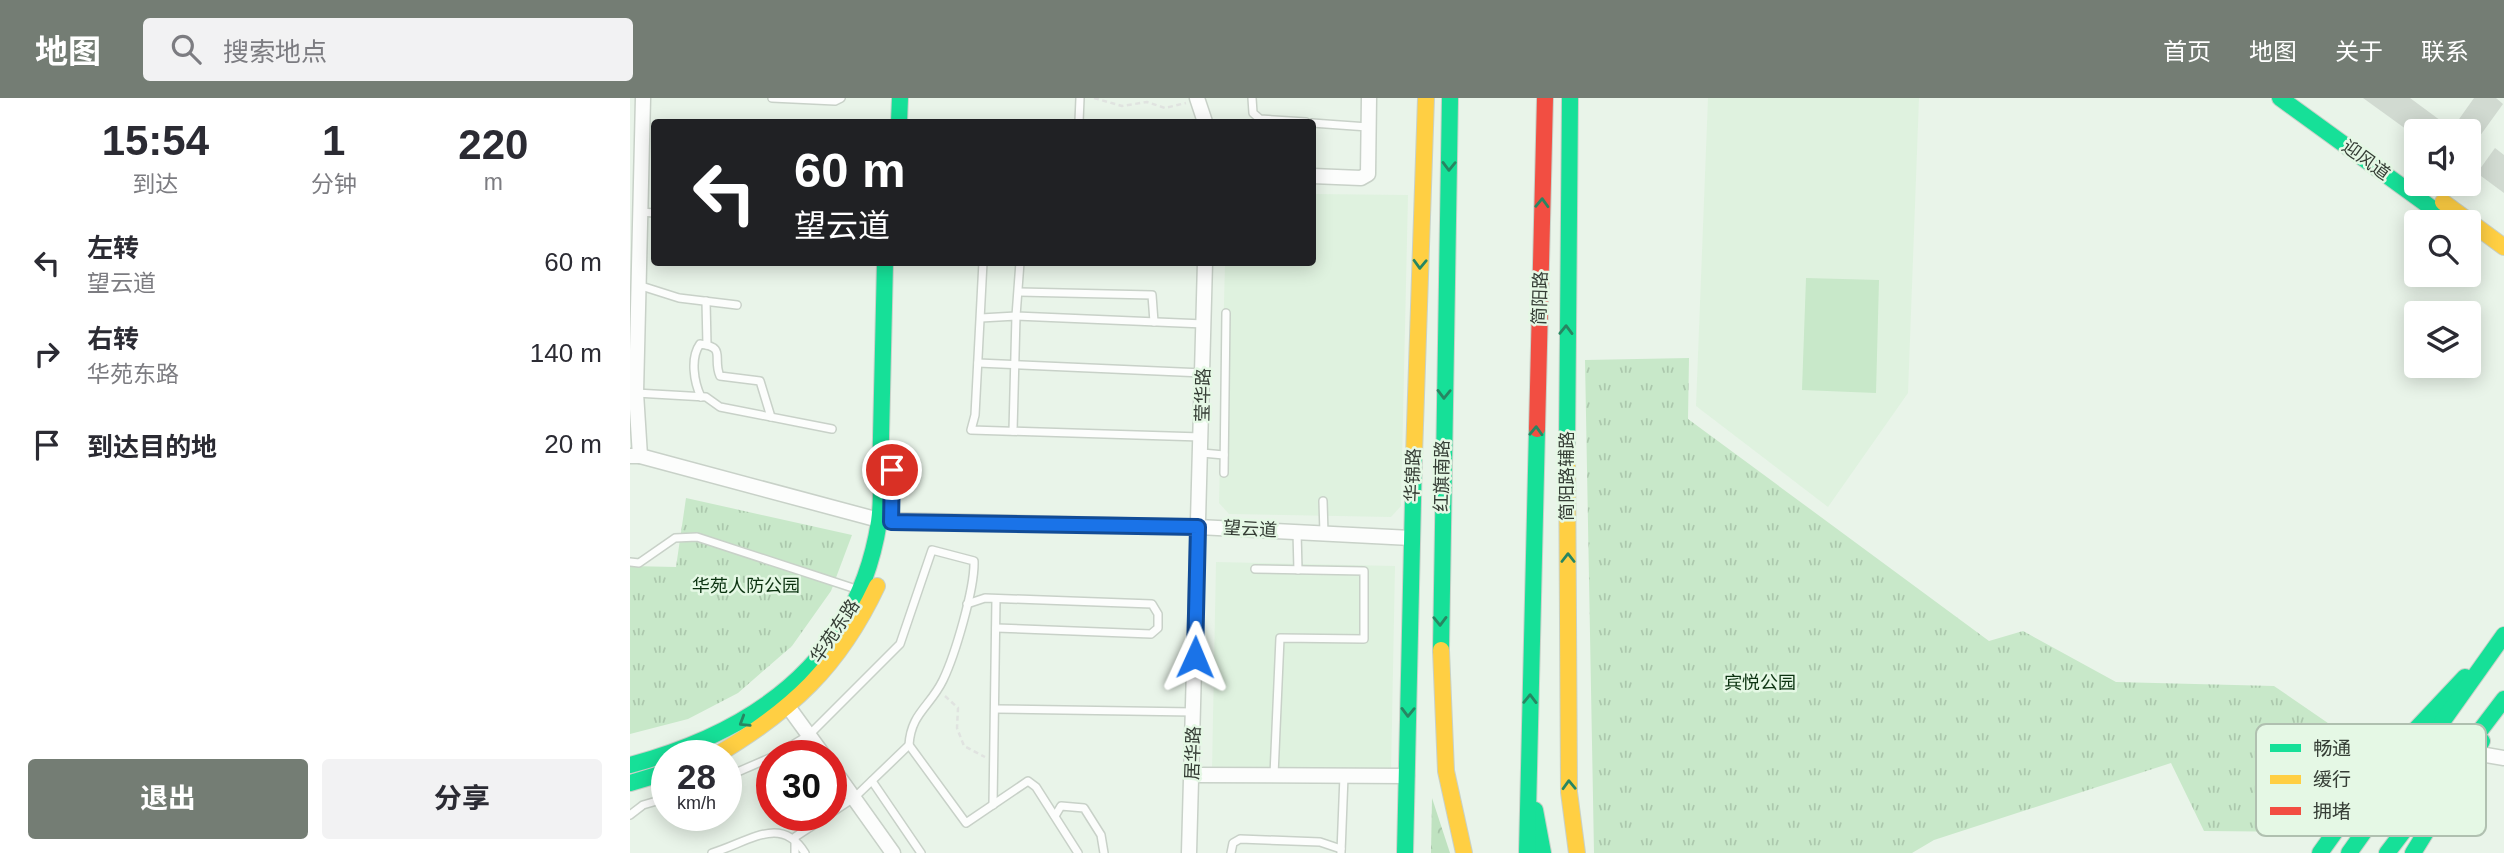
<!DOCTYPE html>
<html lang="zh">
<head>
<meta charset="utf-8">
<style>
	:root { --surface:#fff; --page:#f2f2f3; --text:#2b2b33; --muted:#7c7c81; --accent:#747d74 }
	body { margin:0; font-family:Arial,"Noto Sans SC",sans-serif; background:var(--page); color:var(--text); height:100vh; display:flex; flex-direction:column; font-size:26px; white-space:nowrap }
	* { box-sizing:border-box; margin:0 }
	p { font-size:23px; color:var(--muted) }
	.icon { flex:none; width:38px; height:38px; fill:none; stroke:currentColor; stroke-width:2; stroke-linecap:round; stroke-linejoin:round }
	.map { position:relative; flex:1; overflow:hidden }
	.sheet { display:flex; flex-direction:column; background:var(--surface); width:630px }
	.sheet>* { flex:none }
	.hud { position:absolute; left:21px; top:21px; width:665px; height:147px; border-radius:7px; box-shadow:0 4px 18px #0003; background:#202124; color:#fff; overflow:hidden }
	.buttons { position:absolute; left:1774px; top:21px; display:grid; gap:14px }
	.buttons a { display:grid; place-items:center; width:77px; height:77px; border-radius:7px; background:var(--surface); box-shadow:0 4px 18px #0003; font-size:35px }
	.speed { position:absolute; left:21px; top:642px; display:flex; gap:14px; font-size:35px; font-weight:700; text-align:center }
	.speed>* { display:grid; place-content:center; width:91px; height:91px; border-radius:50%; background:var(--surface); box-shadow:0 4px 18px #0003; line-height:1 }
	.speed small { font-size:18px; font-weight:400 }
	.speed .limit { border:10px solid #d22; background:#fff; color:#111 }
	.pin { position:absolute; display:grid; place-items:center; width:60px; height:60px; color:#fff; margin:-30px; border:4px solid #fff; border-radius:50%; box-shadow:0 2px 7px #0007 }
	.me { position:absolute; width:77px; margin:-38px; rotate:1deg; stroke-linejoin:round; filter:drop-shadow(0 0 5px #0008) }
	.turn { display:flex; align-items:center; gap:24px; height:147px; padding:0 28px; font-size:32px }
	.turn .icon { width:91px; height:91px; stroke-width:2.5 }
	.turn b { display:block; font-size:49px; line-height:60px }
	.eta { display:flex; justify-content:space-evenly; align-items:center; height:119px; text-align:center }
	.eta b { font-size:42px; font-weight:700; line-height:49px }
	.button { display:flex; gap:14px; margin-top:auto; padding:14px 28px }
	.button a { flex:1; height:80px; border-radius:7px; background:var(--accent); color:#fff; font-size:28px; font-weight:700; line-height:80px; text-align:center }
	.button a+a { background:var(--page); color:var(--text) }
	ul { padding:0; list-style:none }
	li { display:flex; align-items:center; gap:21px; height:91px; padding:0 28px }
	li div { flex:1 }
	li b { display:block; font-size:26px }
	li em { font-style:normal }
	header { display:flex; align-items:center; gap:42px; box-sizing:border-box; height:98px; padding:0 35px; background:var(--accent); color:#fff }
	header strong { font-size:33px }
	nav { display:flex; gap:38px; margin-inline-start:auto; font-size:24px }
	.search { width:490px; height:63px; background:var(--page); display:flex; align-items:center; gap:18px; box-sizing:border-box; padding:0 24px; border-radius:7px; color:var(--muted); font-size:26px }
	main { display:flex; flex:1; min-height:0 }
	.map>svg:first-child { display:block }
</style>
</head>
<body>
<header>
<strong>地图</strong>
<div class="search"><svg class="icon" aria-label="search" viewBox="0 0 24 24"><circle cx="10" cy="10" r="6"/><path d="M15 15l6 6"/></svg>搜索地点</div>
<nav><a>首页</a><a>地图</a><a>关于</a><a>联系</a></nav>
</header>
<main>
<section class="sheet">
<div class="eta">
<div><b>15:54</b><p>到达</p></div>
<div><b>1</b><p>分钟</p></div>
<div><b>220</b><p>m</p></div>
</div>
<ul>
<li><svg class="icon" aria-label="left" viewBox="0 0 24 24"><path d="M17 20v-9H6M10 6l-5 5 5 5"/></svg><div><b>左转</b><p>望云道</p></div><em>60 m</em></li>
<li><svg class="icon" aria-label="right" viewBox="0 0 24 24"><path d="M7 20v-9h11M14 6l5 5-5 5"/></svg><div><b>右转</b><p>华苑东路</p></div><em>140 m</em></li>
<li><svg class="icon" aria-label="arrive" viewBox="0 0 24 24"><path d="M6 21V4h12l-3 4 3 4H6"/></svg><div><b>到达目的地</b></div><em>20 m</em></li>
</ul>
<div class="button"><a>退出</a><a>分享</a></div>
</section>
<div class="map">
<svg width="1874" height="755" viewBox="0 0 1874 755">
	<defs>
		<pattern id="grass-tufts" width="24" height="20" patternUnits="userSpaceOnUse" patternTransform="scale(1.75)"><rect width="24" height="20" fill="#c8e8c9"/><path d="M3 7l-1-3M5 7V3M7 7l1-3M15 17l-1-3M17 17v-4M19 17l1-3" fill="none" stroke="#acc8ad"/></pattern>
		<pattern id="forest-crowns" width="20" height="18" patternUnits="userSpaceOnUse" patternTransform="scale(1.75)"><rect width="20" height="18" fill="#bfe2c0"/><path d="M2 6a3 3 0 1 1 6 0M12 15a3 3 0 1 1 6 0" fill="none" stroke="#a5c3a6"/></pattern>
	</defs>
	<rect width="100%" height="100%" fill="#e9f4e9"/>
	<g fill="#dff2df">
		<path d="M1078,0H1289L1278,295L1198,409L1066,308Z"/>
		<path d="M683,96L778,97L771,408L761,419L599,416L589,405L595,165L682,164Z"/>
		<path d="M586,464L765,468L761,675L582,672Z"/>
	</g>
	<g fill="url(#grass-tufts)">
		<path d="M1059,260L1058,321L1359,543L1393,533L1486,584L1644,588L1746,658L1692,734L1574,733L1541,665L1304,742L1282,755H964L955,262Z"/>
		<path d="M56,400L222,437L201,493L162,548L108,595L58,621L0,636V468L46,469Z"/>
	</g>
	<path fill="url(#forest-crowns)" d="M802,700L820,755H801Z"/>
	<path fill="#c8e8c9" d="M1176,180L1249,182L1246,295L1172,292Z"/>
	<g fill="#d1dad1">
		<path d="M1733,0H1780L1822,31L1844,0H1866L1873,6L1839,53V33H1787V39Z"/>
		<path d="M1865,50L1874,57V95L1847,75Z"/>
	</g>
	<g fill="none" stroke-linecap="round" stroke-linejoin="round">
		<defs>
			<g id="lane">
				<path d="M142,0L205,3L211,0"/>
				<path d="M622,0L623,15L630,21L676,24"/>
				<path d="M449,24L450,0"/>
				<path d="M682,25L738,29"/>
				<path d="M11,114L24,115"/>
				<path d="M353,164L345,317L341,332L571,339"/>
				<path d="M390,164L386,218L574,226"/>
				<path d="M8,187L49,200L107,207"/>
				<path d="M389,194L522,197L524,224"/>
				<path d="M76,203L77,247"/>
				<path d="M351,220L386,218L383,333"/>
				<path d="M348,265L573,275"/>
				<path d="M6,295L76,299L90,309L202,331"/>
				<path d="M71,299C64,284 60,260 70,246C97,249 82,260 90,278L130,283L141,319"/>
				<path d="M572,355L594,357"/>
				<path d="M594,375L596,215"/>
				<path d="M693,403L694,435"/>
				<path d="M667,434L668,472"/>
				<path d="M0,464L9,465L45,440L67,439L226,491"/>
				<path d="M625,471L734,473V541L650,540L644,677"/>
				<path d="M337,506L355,500L522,506L528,516V530L521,536L366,530"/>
				<path d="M365,611L563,614"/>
				<path d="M279,647L336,725L398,683L406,689L448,755"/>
				<path d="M144,658L179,637L270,546L302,452L344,463C345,490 325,557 313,582C300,609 281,615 279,647L225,699L201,715"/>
				<path d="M96,679L142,659"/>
				<path d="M242,683L291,755"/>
				<path d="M363,707L366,501"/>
				<path d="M0,717L13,707L37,700"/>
				<path d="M425,718L431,708L454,710L471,737L474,755"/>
				<path d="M711,754L714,678"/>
				<path d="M82,755C119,744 151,716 175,755"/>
				<path d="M165,755V739L197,718"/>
				<path d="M601,755L603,745L610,741L690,744L711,751"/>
			</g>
			<g id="street">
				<path d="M567,0L575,24"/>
				<path d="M682,78L731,80L738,76L739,0"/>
				<path d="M0,358H10L6,295L13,0"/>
				<path d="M10,358L249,422L568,429L781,440"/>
				<path d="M154,603L194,658"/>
				<path d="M1844,655L1874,660"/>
				<path d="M201,668L263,755"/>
				<path d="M563,677L777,678"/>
				<path d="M559,755L575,164"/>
			</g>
			<g id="fast">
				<path d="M1650,0L1821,124"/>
				<path d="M269,24L270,0"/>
				<path d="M937,350L940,0"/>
				<path d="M811,552L820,0"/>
				<path d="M0,667C127,633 227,562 249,424C253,397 250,367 251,339C252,281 254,222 255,164"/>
				<path d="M0,685L37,674"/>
				<path d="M905,712L913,755"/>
				<path d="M775,755L784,357"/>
				<path d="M897,755L907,331"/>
				<path d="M1690,755L1755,664L1835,579"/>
				<path d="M1719,755L1874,537"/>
				<path d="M1757,755L1874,601"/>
				<path d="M1783,755L1852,643"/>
			</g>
			<g id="slow">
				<path d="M1813,104L1874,149"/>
				<path d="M937,350L939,694L947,755"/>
				<path d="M784,357L796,0"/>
				<path d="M811,552L816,673L834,755"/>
				<path d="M85,658C161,613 209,569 247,488"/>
			</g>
			<path id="jam" d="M907,331L915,0"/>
		</defs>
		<use href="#lane" stroke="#c8d1c8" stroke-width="10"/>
		<use href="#street" stroke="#c8d1c8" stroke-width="17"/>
		<use href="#fast" stroke="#c8d1c8" stroke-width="18"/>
		<use href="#slow" stroke="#c8d1c8" stroke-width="18"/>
		<use href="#jam" stroke="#c8d1c8" stroke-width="18"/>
		<g stroke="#e0e3e0" stroke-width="2.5" stroke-dasharray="5 3.5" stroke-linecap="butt">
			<path d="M464,0L492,8L517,4L535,10L556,5"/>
			<path d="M315,598L328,610L327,630L334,648L355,659"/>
		</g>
		<use href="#lane" stroke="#fcfdfc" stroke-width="7"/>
		<use href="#street" stroke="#fcfdfc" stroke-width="14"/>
		<use href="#fast" stroke="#16e098" stroke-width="16"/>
		<use href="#slow" stroke="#ffcf43" stroke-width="16"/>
		<use href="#jam" stroke="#f24e42" stroke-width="16"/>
	</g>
	<defs><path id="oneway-chevron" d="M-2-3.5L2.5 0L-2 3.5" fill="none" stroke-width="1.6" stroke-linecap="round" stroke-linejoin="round" transform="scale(1.75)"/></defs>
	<g stroke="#278662">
		<use href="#oneway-chevron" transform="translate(819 68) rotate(91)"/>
		<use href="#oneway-chevron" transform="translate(912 105) rotate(-88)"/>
		<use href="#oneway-chevron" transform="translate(790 166) rotate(92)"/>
		<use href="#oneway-chevron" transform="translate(936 232) rotate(-89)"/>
		<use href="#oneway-chevron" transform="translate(814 296) rotate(91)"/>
		<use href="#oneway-chevron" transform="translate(906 333) rotate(-88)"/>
		<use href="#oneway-chevron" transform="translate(938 460) rotate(-90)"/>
		<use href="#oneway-chevron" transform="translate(810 523) rotate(89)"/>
		<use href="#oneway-chevron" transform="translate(900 601) rotate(-89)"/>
		<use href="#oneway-chevron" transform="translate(778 614) rotate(91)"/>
		<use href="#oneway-chevron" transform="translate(114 624) rotate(148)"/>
		<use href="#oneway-chevron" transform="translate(939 687) rotate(-92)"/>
	</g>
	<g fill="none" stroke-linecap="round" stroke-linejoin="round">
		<defs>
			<path id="route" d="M262,372L261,424L568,429L565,559"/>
		</defs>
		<use href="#route" stroke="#114b97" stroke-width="18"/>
		<use href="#route" stroke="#1a73e8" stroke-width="12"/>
	</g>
	<g text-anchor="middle" stroke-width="5" stroke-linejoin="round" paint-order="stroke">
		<g font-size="18" fill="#353d35" stroke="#e5f8e5">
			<text transform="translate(1736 62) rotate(36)" y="6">迎风道</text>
			<text transform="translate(910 200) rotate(-88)" y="6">简阳路</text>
			<text transform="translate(573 297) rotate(-89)" y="6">莹华路</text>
			<text transform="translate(783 377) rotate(-88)" y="6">华锦路</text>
			<text transform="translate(812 378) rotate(-89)" y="6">红旗南路</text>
			<text transform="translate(937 378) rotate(-90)" y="6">简阳路辅路</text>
			<text transform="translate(620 431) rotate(3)" y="6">望云道</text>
			<text transform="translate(205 533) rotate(-56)" y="6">华苑东路</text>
			<text transform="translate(563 655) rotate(-88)" y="6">居华路</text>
		</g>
		<g font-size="18" fill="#0c3311" stroke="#e5f8e5">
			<text x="116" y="494">华苑人防公园</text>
			<text x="1130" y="591">宾悦公园</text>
		</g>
	</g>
	<rect x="1626" y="626" width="230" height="112" rx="10" fill="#e5f8e5" stroke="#b0c0b0" stroke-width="2"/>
	<rect x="1640" y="646" width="31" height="8" fill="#16e098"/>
	<rect x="1640" y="677" width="31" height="9" fill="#ffcf43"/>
	<rect x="1640" y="709" width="31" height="8" fill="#f24e42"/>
	<g font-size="19" fill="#353d35">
		<text x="1683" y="657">畅通</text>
		<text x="1683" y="688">缓行</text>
		<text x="1683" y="720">拥堵</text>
	</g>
</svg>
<div class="buttons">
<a><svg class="icon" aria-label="sound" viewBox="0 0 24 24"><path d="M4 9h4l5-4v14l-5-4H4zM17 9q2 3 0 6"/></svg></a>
<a><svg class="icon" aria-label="search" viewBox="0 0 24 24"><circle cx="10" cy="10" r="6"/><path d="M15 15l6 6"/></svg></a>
<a><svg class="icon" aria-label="layers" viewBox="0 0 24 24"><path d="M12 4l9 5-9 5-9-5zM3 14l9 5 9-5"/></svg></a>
</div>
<div class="speed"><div>28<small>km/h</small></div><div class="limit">30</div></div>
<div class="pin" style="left:262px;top:372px;background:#d93025"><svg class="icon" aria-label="arrive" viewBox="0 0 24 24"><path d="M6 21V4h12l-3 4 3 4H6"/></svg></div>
<svg class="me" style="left:565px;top:559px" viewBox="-20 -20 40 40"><path d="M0-17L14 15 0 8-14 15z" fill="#1a73e8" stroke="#fff" stroke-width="4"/></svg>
<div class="hud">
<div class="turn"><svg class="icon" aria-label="left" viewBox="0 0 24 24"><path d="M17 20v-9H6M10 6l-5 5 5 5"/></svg><div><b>60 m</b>望云道</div></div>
</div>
</div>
</main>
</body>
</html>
